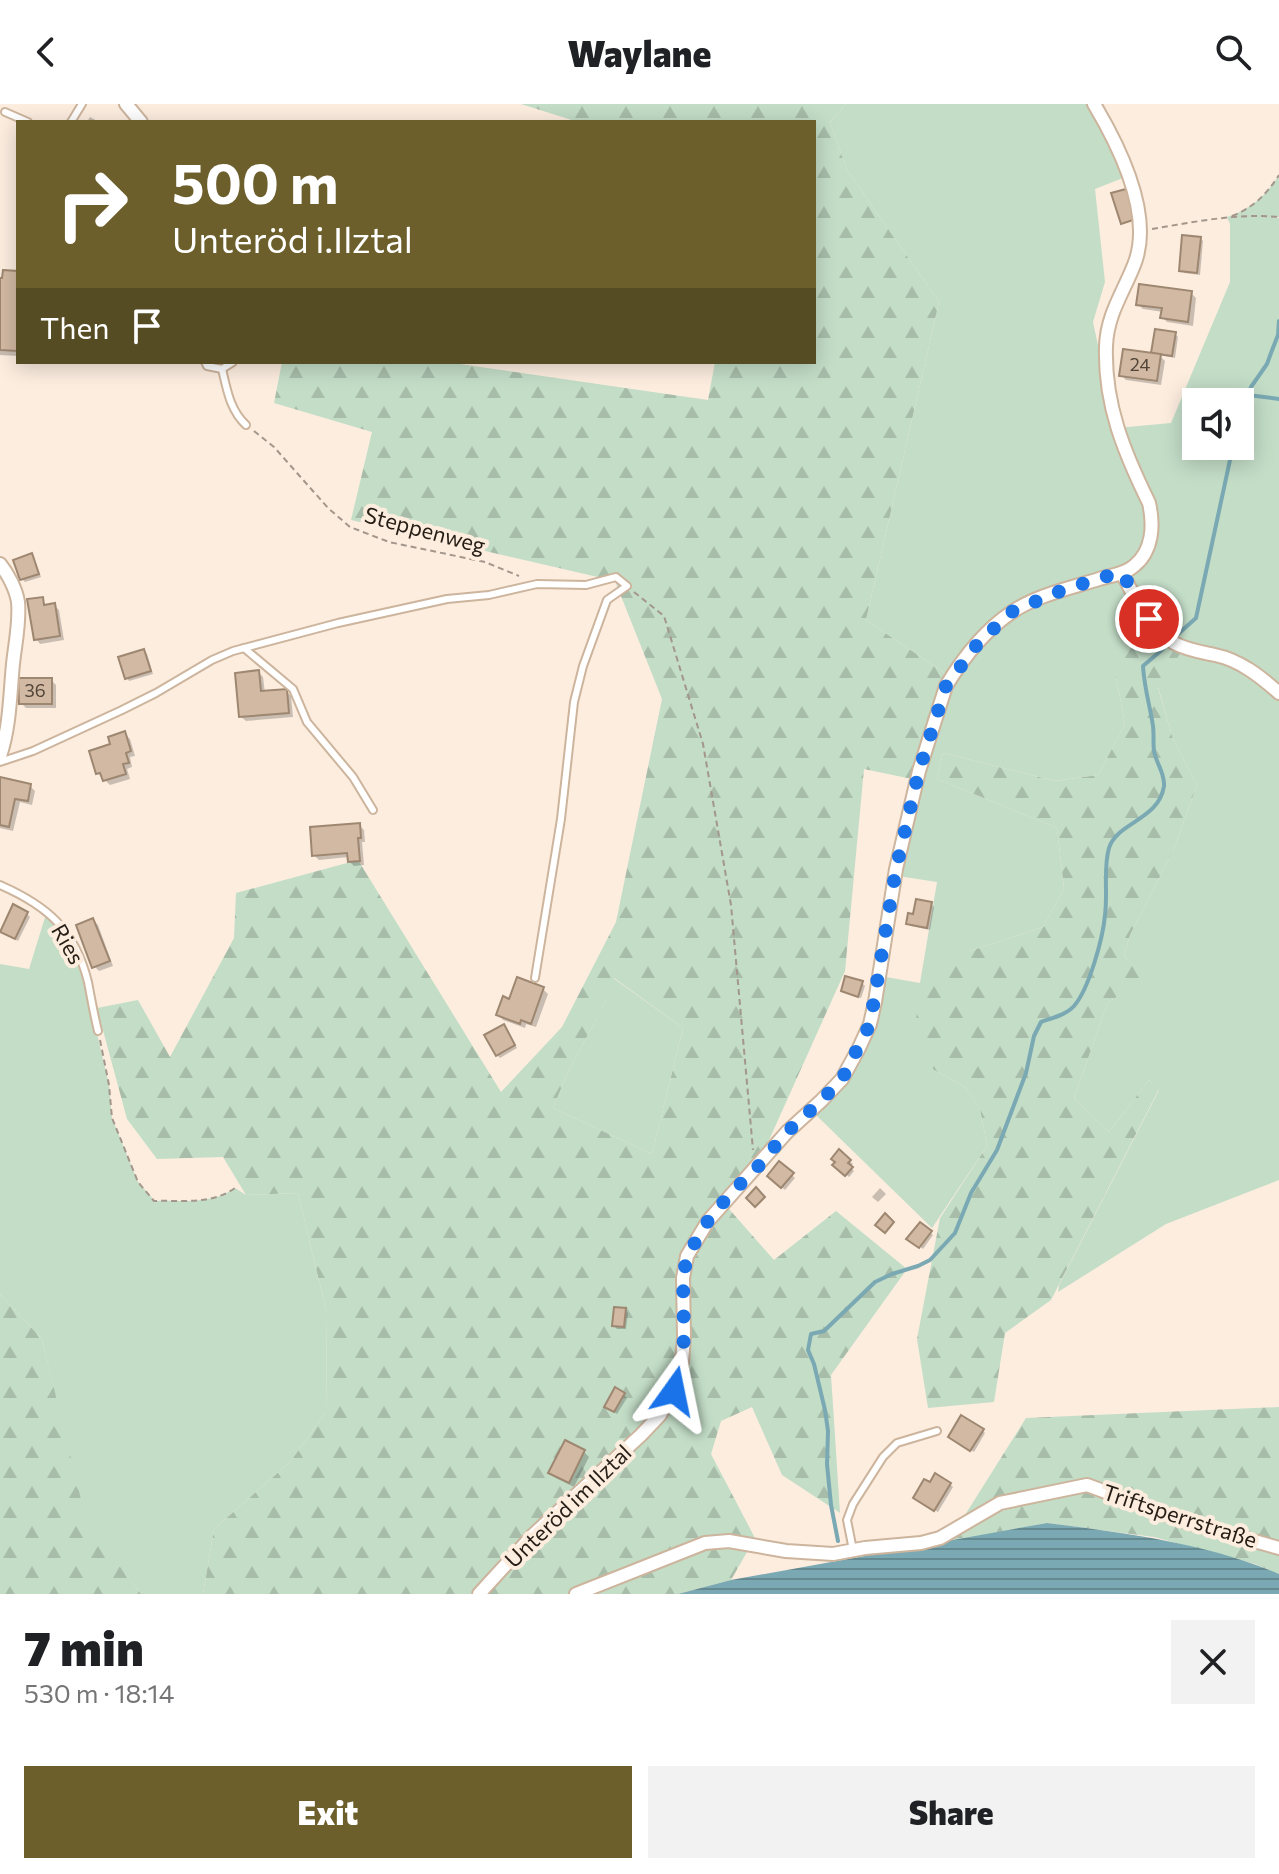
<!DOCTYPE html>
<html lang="en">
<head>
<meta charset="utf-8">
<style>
	:root { --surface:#fff; --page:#f2f2f2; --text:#202124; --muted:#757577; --accent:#6c5f2c }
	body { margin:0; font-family:Commissioner,sans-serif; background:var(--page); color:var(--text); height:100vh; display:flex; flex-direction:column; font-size:30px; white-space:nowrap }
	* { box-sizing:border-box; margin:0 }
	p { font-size:26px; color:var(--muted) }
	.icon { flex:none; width:44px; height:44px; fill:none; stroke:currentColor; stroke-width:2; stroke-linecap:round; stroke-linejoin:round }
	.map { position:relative; height:1490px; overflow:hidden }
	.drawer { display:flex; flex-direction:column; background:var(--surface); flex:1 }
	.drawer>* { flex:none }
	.hud { position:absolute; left:16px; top:16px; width:800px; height:244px; border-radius:0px; box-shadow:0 4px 20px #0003; background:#6c5f2c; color:#fff; overflow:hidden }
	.fabs { position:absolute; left:1182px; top:284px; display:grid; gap:16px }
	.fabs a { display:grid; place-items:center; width:72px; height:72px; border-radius:0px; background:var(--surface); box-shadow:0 4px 20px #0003; font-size:40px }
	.pin { position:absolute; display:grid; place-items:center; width:68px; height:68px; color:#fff; margin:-34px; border:4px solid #fff; border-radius:50%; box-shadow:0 2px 8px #0007 }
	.me { position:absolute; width:88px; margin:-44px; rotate:12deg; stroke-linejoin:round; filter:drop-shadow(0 0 6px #0008) }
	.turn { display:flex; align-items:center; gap:28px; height:168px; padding:0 24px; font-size:36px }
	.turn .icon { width:104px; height:104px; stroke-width:2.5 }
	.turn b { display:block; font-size:56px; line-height:68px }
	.then { display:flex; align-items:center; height:76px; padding:0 24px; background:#0003; gap:16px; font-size:30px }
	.round { display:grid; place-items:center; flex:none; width:84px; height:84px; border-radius:0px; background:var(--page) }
	.head { display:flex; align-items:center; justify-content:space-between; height:136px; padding:0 24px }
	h1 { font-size:48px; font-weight:800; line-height:60px }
	.button { display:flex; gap:16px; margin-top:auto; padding:16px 24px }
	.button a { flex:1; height:92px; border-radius:0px; background:var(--accent); color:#fff; font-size:32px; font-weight:800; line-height:92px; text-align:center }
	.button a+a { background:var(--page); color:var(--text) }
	header { display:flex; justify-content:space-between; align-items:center; height:104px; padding:0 24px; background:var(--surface); font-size:36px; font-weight:800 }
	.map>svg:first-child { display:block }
</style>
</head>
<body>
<header><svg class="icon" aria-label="back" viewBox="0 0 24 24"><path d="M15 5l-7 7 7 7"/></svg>Waylane<svg class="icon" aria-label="search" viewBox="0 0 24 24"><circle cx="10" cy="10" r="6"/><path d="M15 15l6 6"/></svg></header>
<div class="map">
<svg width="1279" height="1490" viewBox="0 0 1279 1490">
	<defs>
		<pattern id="forest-firs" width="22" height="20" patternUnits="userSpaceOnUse" patternTransform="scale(2)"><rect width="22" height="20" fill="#c3ddc7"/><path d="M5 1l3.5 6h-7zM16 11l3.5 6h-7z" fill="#a7bdaa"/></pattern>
		<pattern id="water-rules" width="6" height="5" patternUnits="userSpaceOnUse" patternTransform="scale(2)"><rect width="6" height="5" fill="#7aa9b3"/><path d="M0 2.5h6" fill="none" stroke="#648990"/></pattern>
	</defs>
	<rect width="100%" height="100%" fill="#fceddf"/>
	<g fill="#c3ddc7" fill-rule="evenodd">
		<path d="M846,0H1094L1128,72L1095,85L1105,178L1093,218L1099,246L1107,263L1117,324L1171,319L1230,178V120L1227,113C1250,105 1266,92 1279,71V113H1273L1279,114V1076L1166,1120L1058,1188L1059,1181L1159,986L1149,976L1109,1028L1074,994L1108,898L1148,875L1124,852L1130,831L1174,745L1197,681L1173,635L1158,583L1184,544L1116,572L1125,620L1098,671L1055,677L943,649L937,675L1057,724L1064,785L1043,823L970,847L934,966L965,983L980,1005L987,1042L932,1124L817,1012L821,997L860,944L880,872L920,879L937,778L898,772L896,765L952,571L946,570L866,516L939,198L847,66L830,18ZM1196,298H1240V342H1196Z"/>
		<path d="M47,807L68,829L79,852L109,981L112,1014L138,1078L155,1097C183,1096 211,1101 235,1084L246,1091L298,1089L327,1210L326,1308L290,1358L214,1425L203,1490H141L86,1420L42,1235L0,1190V860L29,865Z"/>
		<path d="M613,874L683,924L652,1050L553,1004L568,968L605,899Z"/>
	</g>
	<g fill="url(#forest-firs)" fill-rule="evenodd">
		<path d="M521,0H846L830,18L847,66L939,198L866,516L946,570L912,675L864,665L845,867L756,1065L758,1069L729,1105L774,1156L836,1107L907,1165L831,1271L840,1409L782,1371L752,1303L721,1317L711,1350L755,1434L731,1476L678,1490H203L214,1425L290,1358L326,1308L327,1210L298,1089L246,1091L223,1053L157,1055L127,1015L97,904L138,896L170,953L234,834L236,789L358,756L501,988L562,923L616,818L662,595L615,477L351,416L372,328L274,299L282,258H446L708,296L715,258H814V18H578ZM614,874L683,924L652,1050L553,1004L568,968L605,899Z"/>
		<path d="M1149,515L1184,544L1158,584L1173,635L1197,681L1174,745L1130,831L1124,852L1149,875L1108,898L1074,994L1109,1028L1149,976L1159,985L1051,1196L1005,1229L994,1298L928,1304L917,1235L940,1114L987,1042L980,1005L965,983L934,966L913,937L918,901L930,876L970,847L1043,823L1064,785L1057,724L937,675L943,649L1055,677L1098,671L1125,620L1116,572L1132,527Z"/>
		<path d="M0,1190L42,1235L87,1420L141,1490H0Z"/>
		<path d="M1279,1303V1470L1255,1460L1154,1433L1047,1419L948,1438L1026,1314Z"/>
	</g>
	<path fill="url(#water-rules)" d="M1047,1419C1126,1429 1206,1439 1279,1470V1490H678L731,1476Z"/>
	<g fill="#0003">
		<path d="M90,13L99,18H87Z"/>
		<path d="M1200,134L1203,137L1200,171L1184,169L1181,166Z"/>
		<path d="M18,169V252L0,251V176L4,177Z"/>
		<path d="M1191,189L1196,194L1193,222L1167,218L1162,213L1163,208L1143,205L1138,200Z"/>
		<path d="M1175,230L1178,233L1175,254L1159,251L1165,257L1161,281L1126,276L1121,271L1153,251Z"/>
		<path d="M31,452L34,455L41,473L25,478L22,475Z"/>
		<path d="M42,495L47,503L54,501L59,506L64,536L40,540L36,535Z"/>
		<path d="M144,547L147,550L153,570L129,577L127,574Z"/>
		<path d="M258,568L263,573L265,589L286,587L291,592L293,613L246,617L241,613Z"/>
		<path d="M51,576L56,581V604H26L21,599Z"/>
		<path d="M125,630L130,635L135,652L130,653L132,663L127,665L130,675L110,681L98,669Z"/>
		<path d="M0,675L30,682L35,687L32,701L20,698L13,727L0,724Z"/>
		<path d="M359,721L364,726L365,738H362L364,761L354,762L349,757V753L319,756L314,751Z"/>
		<path d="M931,800L934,803L930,826L911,822L908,819Z"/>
		<path d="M27,810L30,813L18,837L2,828Z"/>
		<path d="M93,816L98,821L113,862L99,867L94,862Z"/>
		<path d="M862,879L865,882L861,894L846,889L843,886Z"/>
		<path d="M543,885L548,890L536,923L526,920L525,924L503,916L499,911L510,897Z"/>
		<path d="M506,925L517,944L500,954L497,951Z"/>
		<path d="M839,1048L853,1060L850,1063L854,1067L849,1073L835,1061Z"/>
		<path d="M780,1060L795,1074L785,1086L769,1072Z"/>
		<path d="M880,1084L886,1090L878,1098L872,1093Z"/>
		<path d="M920,1120L933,1131L923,1145L909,1134Z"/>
		<path d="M625,1206L628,1209L626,1225H617L614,1222Z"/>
		<path d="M624,1291L627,1294L617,1310L609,1305Z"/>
		<path d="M982,1326L985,1329L974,1348L953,1336Z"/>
		<path d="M584,1348L589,1353L574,1383L556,1374L551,1369Z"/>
		<path d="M950,1380L953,1383L938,1408L918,1396Z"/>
	</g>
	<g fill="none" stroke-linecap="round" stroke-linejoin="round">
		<g stroke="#7aa9b3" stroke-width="4">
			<path d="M1248,291L1279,295"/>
			<path d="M1240,313L1251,283L1267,260L1271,249L1278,231L1279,217"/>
			<path d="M1177,531L1196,514L1233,342"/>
			<path d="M838,1437L831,1401L827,1360L828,1327L825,1306L814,1260L808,1246L811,1230L824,1227L875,1178L892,1170L918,1162L930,1156L955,1129L971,1089L997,1046L1026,969L1034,932L1041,918C1052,914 1066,911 1074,902C1089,885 1103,834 1105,811C1108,789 1103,764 1109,744C1117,718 1159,716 1164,682C1165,669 1156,659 1154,647C1153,639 1154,630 1153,622C1150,602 1144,583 1143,562L1163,545"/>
		</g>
	</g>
	<g fill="#d2b9a3" stroke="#9e8771" stroke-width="2">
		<path d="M1126,85L1136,115L1121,120L1111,89Z"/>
		<path d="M1182,131L1201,133L1197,169L1179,167Z"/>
		<path d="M3,166L18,167V247L0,246V174H2Z"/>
		<path d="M1139,180L1192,187L1188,218L1160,214L1162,204L1136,201Z"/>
		<path d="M1155,225L1176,228L1172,252L1151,249Z"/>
		<path d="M1123,245L1161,250L1157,277L1119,272Z"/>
		<path d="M32,449L39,470L20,476L13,456Z"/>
		<path d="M43,493L44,501L55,499L60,532L34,536L27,495Z"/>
		<path d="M144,545L151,567L125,575L118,553Z"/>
		<path d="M259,566L261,587L287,585L289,609L239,613L235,569Z"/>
		<path d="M18,574H52V600H19Z"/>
		<path d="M125,627L131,647L126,649L129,659L123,660L126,670L103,677L100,669L96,670L89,647L110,640L108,633Z"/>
		<path d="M0,673L31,680L28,697L15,695L9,723L0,721Z"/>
		<path d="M360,719L361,734H358L360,757L348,758L347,749L312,752L310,723Z"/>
		<path d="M916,795L932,798L927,824L906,820L908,809L913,810Z"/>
		<path d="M13,800L28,808L15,835L0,828Z"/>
		<path d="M93,814L110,857L92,864L76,821Z"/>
		<path d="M845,872L863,877L858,893L841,887Z"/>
		<path d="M517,873L544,883L531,920L521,916L520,920L496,911L503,892L509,895Z"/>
		<path d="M504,920L515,941L496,952L484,931Z"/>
		<path d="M839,1045L851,1056L848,1059L853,1063L845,1072L832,1061L835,1058L831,1055Z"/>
		<path d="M779,1057L794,1069L781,1084L767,1072Z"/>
		<path d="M756,1083L765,1093L755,1103L746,1094Z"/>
		<path d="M885,1109L894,1118L885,1129L875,1121Z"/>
		<path d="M920,1118L932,1127L919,1144L906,1135Z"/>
		<path d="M614,1203L626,1204L624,1223L612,1222Z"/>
		<path d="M615,1283L625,1289L614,1308L604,1303Z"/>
		<path d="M961,1311L984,1325L970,1347L948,1333Z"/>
		<path d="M565,1336L585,1346L569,1379L548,1369Z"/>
		<path d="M935,1369L951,1379L934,1407L913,1394L924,1375L930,1378Z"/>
	</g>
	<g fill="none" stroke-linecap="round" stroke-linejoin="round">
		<defs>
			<g id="lane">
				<path d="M5,8L28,18"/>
				<path d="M71,18L82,0"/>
				<path d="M205,258L207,262L222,265L233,258"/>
				<path d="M222,265C227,286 230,306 246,321"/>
				<path d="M244,544L293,585L307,618L353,673L373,706"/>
				<path d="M0,658L33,647L122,606L156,589L212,556L233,547L338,519L447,495L489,491L537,480L586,481L616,473L627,482L607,496L583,562L574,598L561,715L535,874"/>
				<path d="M0,781C48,802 75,826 88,878C91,894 94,911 98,927"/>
				<path d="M853,1446L847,1416L853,1400L883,1353L897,1339L937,1327"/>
			</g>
			<g id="street">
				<path d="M126,0L141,18"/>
				<path d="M0,460C8,470 16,485 18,498C20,519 15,540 13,560C10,590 10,623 0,652"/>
				<path d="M1122,469C1135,494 1149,524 1174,539C1187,546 1201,548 1215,551C1240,556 1261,573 1279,589"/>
				<path d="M479,1490L533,1431L641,1331L660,1311L674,1287L682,1258L684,1233L683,1174L687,1152L708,1117L787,1028L821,997L842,975L859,944L870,920L875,898L896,765L919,667L946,582C963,554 985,526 1012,508C1037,491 1071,484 1099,475C1111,471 1124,471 1134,462C1153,447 1154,421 1149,399C1124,348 1104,300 1106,242C1107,211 1123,189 1134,161C1154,112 1119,42 1094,0"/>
				<path d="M576,1490L705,1439L729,1437L786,1447L833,1450L865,1444L921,1439L940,1434L1000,1399L1087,1381L1187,1418L1279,1444"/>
			</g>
		</defs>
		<use href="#lane" stroke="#cdb49d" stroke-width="10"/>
		<use href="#street" stroke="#cdb49d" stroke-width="16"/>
		<g stroke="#a3968b" stroke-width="2" stroke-dasharray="6 4" stroke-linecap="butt">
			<path d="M1232,112C1253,104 1267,90 1279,71"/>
			<path d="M1152,125C1194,118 1236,109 1279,113"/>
			<path d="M254,327L274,343L328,404L350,423L389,438L485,458L519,472"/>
			<path d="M634,488L664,512L703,640L731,801L753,1046"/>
			<path d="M100,936L109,981L112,1014L138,1078L154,1097C183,1096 211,1101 235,1084"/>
		</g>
		<use href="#lane" stroke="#fff" stroke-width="6"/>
		<use href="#street" stroke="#fff" stroke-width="12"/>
	</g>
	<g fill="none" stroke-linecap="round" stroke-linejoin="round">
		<path stroke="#1a73e8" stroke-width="14" stroke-dasharray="0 25.2" d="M674,1287L682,1258L684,1233L683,1174L687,1152L708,1117L730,1090L756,1065L787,1028L821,997L842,975L870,920L896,765L919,667L946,582L979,538L1013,507L1058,488L1103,473L1122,469L1149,515"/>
	</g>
	<g text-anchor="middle" stroke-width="8" stroke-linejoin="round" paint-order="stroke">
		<g font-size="18" fill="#514438">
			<text x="1140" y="267">24</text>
			<text x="35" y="593">36</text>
		</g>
		<g font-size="22" fill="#261d15" stroke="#fceddf">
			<text transform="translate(425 426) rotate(15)" y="8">Steppenweg</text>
			<text transform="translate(68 840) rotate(60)" y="8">Ries</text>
			<text transform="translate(568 1402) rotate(-44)" y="8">Unteröd im Ilztal</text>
			<text transform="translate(1180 1412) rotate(18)" y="8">Triftsperrstraße</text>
		</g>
	</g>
</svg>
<div class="fabs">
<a><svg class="icon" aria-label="sound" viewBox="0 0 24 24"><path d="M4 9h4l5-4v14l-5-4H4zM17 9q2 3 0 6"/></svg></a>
</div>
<div class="pin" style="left:1149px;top:515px;background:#d93025"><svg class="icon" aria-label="arrive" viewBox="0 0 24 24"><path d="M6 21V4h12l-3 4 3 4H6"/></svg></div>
<svg class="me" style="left:674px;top:1287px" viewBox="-20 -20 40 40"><path d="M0-17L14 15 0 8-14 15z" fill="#1a73e8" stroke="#fff" stroke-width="4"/></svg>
<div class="hud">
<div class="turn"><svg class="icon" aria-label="right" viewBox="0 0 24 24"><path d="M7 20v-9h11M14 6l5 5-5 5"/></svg><div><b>500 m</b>Unteröd i.Ilztal</div></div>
<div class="then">Then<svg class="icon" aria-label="arrive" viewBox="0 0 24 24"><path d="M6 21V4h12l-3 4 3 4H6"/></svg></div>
</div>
</div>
<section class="drawer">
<div class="head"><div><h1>7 min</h1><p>530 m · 18:14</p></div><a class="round"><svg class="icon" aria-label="close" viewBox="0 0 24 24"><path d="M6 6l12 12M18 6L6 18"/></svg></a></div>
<div class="button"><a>Exit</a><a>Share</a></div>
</section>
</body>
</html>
